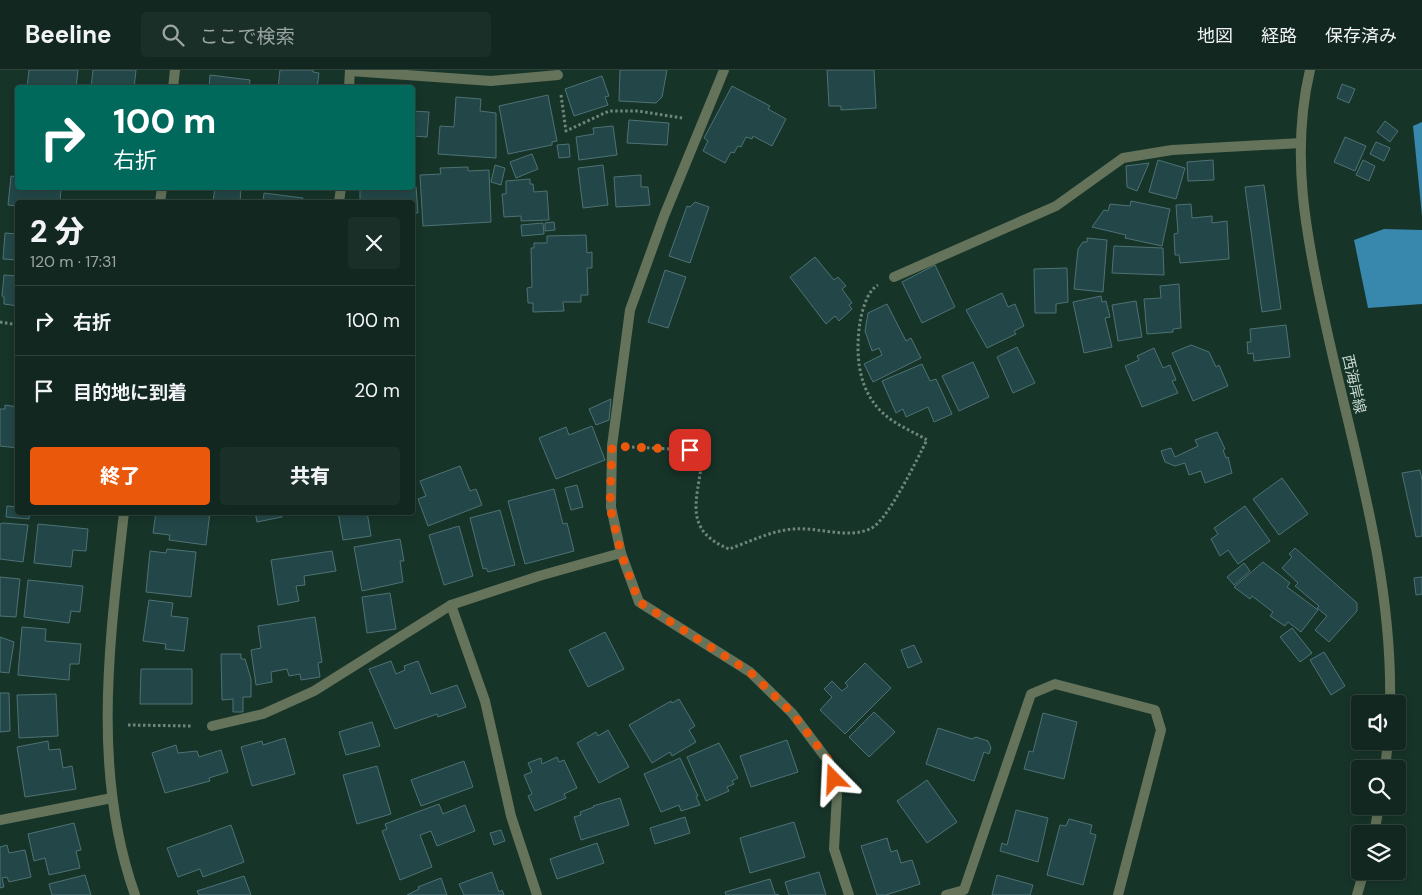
<!DOCTYPE html>
<html lang="ja">
<head>
<meta charset="utf-8">
<style>
	:root { --surface:#11271f; --page:#1a2f28; --text:#f1f3f6; --muted:#9ca5a4; --line:#30443d; --accent:#ea580c }
	body { margin:0; font-family:"DM Sans","Noto Sans JP",sans-serif; background:var(--page); color:var(--text); height:100vh; display:flex; flex-direction:column; font-size:19px; white-space:nowrap }
	* { box-sizing:border-box; margin:0 }
	p { font-size:16px; color:var(--muted) }
	.icon { flex:none; width:28px; height:28px; fill:none; stroke:currentColor; stroke-width:2; stroke-linecap:round; stroke-linejoin:round }
	.map { position:relative; flex:1; overflow:hidden }
	.side { position:absolute; left:15px; top:130px; width:400px; height:315px; display:flex; flex-direction:column; background:var(--surface); border-radius:5px; box-shadow:0 2px 8px #0003,0 0 0 1px var(--line) }
	.side>* { flex:none }
	.guide { position:absolute; left:15px; top:15px; width:400px; height:105px; border-radius:5px; box-shadow:0 2px 8px #0003,0 0 0 1px var(--line); background:#00695c; color:#fff; overflow:hidden }
	.buttons { position:absolute; left:1351px; top:625px; display:grid; gap:10px }
	.buttons a { display:grid; place-items:center; width:55px; height:55px; border-radius:5px; background:var(--surface); box-shadow:0 2px 8px #0003,0 0 0 1px var(--line); font-size:25px }
	.pin { position:absolute; display:grid; place-items:center; width:42px; height:42px; color:#fff; margin:-21px; border-radius:10px; box-shadow:0 2px 8px #0006 }
	.me { position:absolute; width:55px; margin:-28px; rotate:339deg; stroke-linejoin:round; filter:drop-shadow(0 0 4px #0008) }
	.turn { display:flex; align-items:center; gap:18px; height:105px; padding:0 15px; font-size:22px }
	.turn .icon { width:65px; height:65px; stroke-width:2.5 }
	.turn b { display:block; font-size:35px; line-height:42px }
	.round { display:grid; place-items:center; flex:none; width:52px; height:52px; border-radius:5px; background:var(--page) }
	.headline { display:flex; align-items:center; justify-content:space-between; height:85px; padding:0 15px }
	h1 { font-size:30px; font-weight:800; line-height:38px }
	.cta { display:flex; gap:10px; margin-top:auto; padding:10px 15px }
	.cta a { flex:1; height:58px; border-radius:5px; background:var(--accent); color:#fff; font-size:20px; font-weight:800; line-height:58px; text-align:center }
	.cta a+a { background:var(--page); color:var(--text) }
	ul { padding:0; list-style:none }
	li { display:flex; align-items:center; gap:15px; height:70px; padding:0 15px; border-top:1px solid var(--line) }
	li div { flex:1 }
	li b { display:block; font-size:19px }
	li em { font-style:normal }
	header { display:flex; align-items:center; gap:30px; box-sizing:border-box; height:70px; padding:0 25px; background:var(--surface); border-bottom:1px solid var(--line) }
	header strong { font-size:24px }
	nav { display:flex; gap:28px; margin-inline-start:auto; font-size:18px }
	.search { width:350px; height:45px; background:var(--page); display:flex; align-items:center; gap:12px; box-sizing:border-box; padding:0 18px; border-radius:5px; color:var(--muted); font-size:19px }
	.map>svg:first-child { display:block }
</style>
</head>
<body>
<header>
<strong>Beeline</strong>
<div class="search"><svg class="icon" aria-label="search" viewBox="0 0 24 24"><circle cx="10" cy="10" r="6"/><path d="M15 15l6 6"/></svg>ここで検索</div>
<nav><a>地図</a><a>経路</a><a>保存済み</a></nav>
</header>
<div class="map">
<svg width="1422" height="825" viewBox="0 0 1422 825">
	<rect width="100%" height="100%" fill="#173429"/>
	<g fill="#3888ad">
		<path d="M1422,52V146L1413,56Z"/>
		<path d="M1384,159L1422,160V234L1368,238L1354,170Z"/>
	</g>
	<g fill="#234748" stroke="#4e7274">
		<path d="M29,0H78L76,18H27Z"/>
		<path d="M93,0H136L134,18H91Z"/>
		<path d="M280,0H313V2L319,3L317,18H278Z"/>
		<path d="M620,0H667L662,27L656,33L619,31Z"/>
		<path d="M827,0H874L876,38L841,40V36H829Z"/>
		<path d="M210,5L250,10L249,18H209Z"/>
		<path d="M602,6L609,26L605,27L608,35L574,46L565,19Z"/>
		<path d="M1342,14L1355,19L1349,33L1337,28Z"/>
		<path d="M732,16L770,36L768,39L786,49L772,76L753,66L752,69L746,67L741,77L738,76L734,83L731,82L725,93L703,81L708,71L704,68Z"/>
		<path d="M548,25L557,71L552,72V75L508,84L499,36Z"/>
		<path d="M456,27L481,29L480,41L496,43V88L438,84L440,56L454,57Z"/>
		<path d="M412,41L429,42L427,67L412,66Z"/>
		<path d="M629,50L669,53L667,75L627,73Z"/>
		<path d="M1385,51L1398,61L1390,72L1377,62Z"/>
		<path d="M613,56L617,85L579,90L576,67L594,64L593,58Z"/>
		<path d="M1345,67L1366,76L1355,101L1334,92Z"/>
		<path d="M1376,72L1390,78L1384,91L1370,84Z"/>
		<path d="M569,74L570,87L559,88L557,75Z"/>
		<path d="M532,84L538,99L516,108L510,92Z"/>
		<path d="M1158,90L1185,98L1176,129L1149,122Z"/>
		<path d="M1213,90L1214,110L1188,111L1187,92Z"/>
		<path d="M1363,90L1375,96L1369,111L1356,105Z"/>
		<path d="M1149,93L1137,121L1127,117L1126,96Z"/>
		<path d="M495,95L505,98L501,115L491,112Z"/>
		<path d="M603,95L608,135L583,138L578,98Z"/>
		<path d="M468,97V101L489,100L491,152L423,156L420,105L441,104L440,98Z"/>
		<path d="M641,105V117H648L650,135L616,137L614,107Z"/>
		<path d="M11,106L18,107V118H61L60,132H18V136L8,135Z"/>
		<path d="M530,109V114H533L534,122L547,121L549,150L521,151V146L504,147L502,124H506V111Z"/>
		<path d="M1264,115L1281,239L1262,242L1245,117Z"/>
		<path d="M416,117L418,143H413V156H412V132H360V120Z"/>
		<path d="M215,118H241L240,132H204V130L213,131Z"/>
		<path d="M264,123L303,128L302,132H263Z"/>
		<path d="M1131,131L1170,139L1162,176L1125,168L1126,165L1092,157L1104,140L1108,141L1110,134L1130,136Z"/>
		<path d="M695,132L709,137L690,193L669,186L687,136L690,137Z"/>
		<path d="M1191,134L1192,148L1212,146V153L1227,151L1229,189L1180,193L1179,185H1175L1174,164L1178,163L1176,135Z"/>
		<path d="M554,152L555,160L545,161V153Z"/>
		<path d="M543,153L544,164L522,166L521,155Z"/>
		<path d="M5,163L18,164V190L3,189Z"/>
		<path d="M586,165L587,183L592,182V198H587L588,225H581V232H563L564,241L533,242V233H528L527,218L532,217L531,178H534V173H547V166Z"/>
		<path d="M1087,168L1107,170L1103,222L1074,219L1078,179L1083,172H1087Z"/>
		<path d="M1114,176L1163,178L1164,205L1112,203Z"/>
		<path d="M815,187L834,210L838,207L846,216L842,219L852,233L849,235L852,239L839,251L835,246L826,254L790,207Z"/>
		<path d="M935,195L955,237L922,253L902,212Z"/>
		<path d="M1067,198L1068,232L1056,234V243H1035L1034,199Z"/>
		<path d="M665,200L686,207L668,258L648,252Z"/>
		<path d="M4,205L18,206V236L4,234V227L2,226Z"/>
		<path d="M1179,214L1181,258L1173,259V262L1147,264L1144,229L1161,228L1160,216Z"/>
		<path d="M1002,223L1008,237L1015,234L1024,256L1014,261L1016,264L987,278L966,240Z"/>
		<path d="M1101,226L1102,232L1106,231L1110,247L1105,248L1112,277L1084,283L1073,232Z"/>
		<path d="M1136,231L1142,267L1118,271L1112,235Z"/>
		<path d="M887,234L906,271L911,268L921,288L873,312L864,294L882,285L879,278L872,281L865,261L868,243Z"/>
		<path d="M1286,255L1290,287L1254,291L1253,283L1248,284L1247,272H1251L1250,259Z"/>
		<path d="M1191,275L1209,282L1216,297L1219,295L1228,316L1193,331L1172,283Z"/>
		<path d="M1017,277L1035,313L1013,323L997,287Z"/>
		<path d="M1154,278L1163,298L1170,295L1176,310L1172,311L1178,323L1142,337L1125,296L1139,290L1137,286Z"/>
		<path d="M973,292L989,327L959,341L942,306Z"/>
		<path d="M922,294L930,311L936,309L952,344L934,352L928,337L906,347L903,339L896,343L882,311Z"/>
		<path d="M611,329L609,350L596,355L589,339Z"/>
		<path d="M5,335L18,337V378L0,376V339H5Z"/>
		<path d="M592,356L605,390L556,409L539,368L566,357L569,365Z"/>
		<path d="M1217,362L1225,379L1223,380L1226,388L1228,387L1232,403L1205,413L1201,401L1189,405L1185,393L1175,396L1165,392L1161,381L1171,378L1175,387L1198,376L1195,370Z"/>
		<path d="M460,396L470,421L476,419L482,435L428,456L418,429L426,426L420,411Z"/>
		<path d="M1420,400L1422,410V466L1416,467L1402,403Z"/>
		<path d="M1282,408L1308,444L1279,465L1253,429Z"/>
		<path d="M577,415L583,437L571,440L565,418Z"/>
		<path d="M554,419L563,454L567,453L574,481L525,494L508,431Z"/>
		<path d="M7,436L18,437V442H30L29,449L6,447Z"/>
		<path d="M1245,436L1270,471L1238,494L1228,480L1220,486L1211,469L1218,464L1214,458Z"/>
		<path d="M500,440L515,495L488,502L486,498L483,499L470,448Z"/>
		<path d="M156,442H210L206,475L169,470L170,465L153,463Z"/>
		<path d="M255,442H281L282,447L257,452Z"/>
		<path d="M338,442H367L371,466L343,470Z"/>
		<path d="M3,453L28,455L23,492L0,489V454Z"/>
		<path d="M38,454L88,459L86,481L73,480L71,497L34,493Z"/>
		<path d="M459,456L473,506L444,515L429,465Z"/>
		<path d="M400,469L404,491H400L403,512L362,521L354,477Z"/>
		<path d="M1295,478L1357,533V541L1329,572L1315,560L1327,546L1317,538L1319,536L1295,516L1298,513L1282,498L1292,487L1289,484Z"/>
		<path d="M167,479L196,482L191,527L146,522L150,481L166,483Z"/>
		<path d="M332,481L336,501L304,506L305,515L296,516L299,531L278,535L271,490Z"/>
		<path d="M1263,492L1290,513L1287,517L1318,540L1301,562L1288,552L1285,556L1270,546L1273,542L1252,526L1250,529L1234,517Z"/>
		<path d="M1244,493L1250,501L1234,515L1227,507Z"/>
		<path d="M0,507L20,509L16,547L0,546Z"/>
		<path d="M1422,507V524L1416,525L1414,508Z"/>
		<path d="M28,510L83,516L80,542L71,541L69,553L24,547Z"/>
		<path d="M390,523L396,559L367,563L362,527Z"/>
		<path d="M149,530L173,533L171,546L188,548L184,581L165,579L166,574L143,571Z"/>
		<path d="M315,547L322,592L318,593L320,607L301,610L300,604L289,606L287,599L271,602L272,612L256,615L251,580L261,578L258,556Z"/>
		<path d="M22,557L46,559L45,571L81,574L79,594H70L69,610L18,605Z"/>
		<path d="M1292,558L1312,583L1300,592L1280,567Z"/>
		<path d="M605,562L624,599L588,617L569,580Z"/>
		<path d="M0,567L14,572L9,603L0,602Z"/>
		<path d="M914,575L922,592L908,598L901,580Z"/>
		<path d="M1324,582L1345,616L1331,625L1310,590Z"/>
		<path d="M221,584H241V589H245L251,609V627H243V642H233V629L222,630Z"/>
		<path d="M391,591L396,604L405,600L404,596L418,591L431,624L457,615L466,637L438,647L437,644L395,659L369,599Z"/>
		<path d="M865,593L891,618L845,664L820,640L832,627L824,619L832,611L842,621L848,616L845,613Z"/>
		<path d="M141,599H192V634H140Z"/>
		<path d="M0,623H9L10,661L0,662Z"/>
		<path d="M56,624L58,666L19,668L17,625Z"/>
		<path d="M679,629L695,656L689,660L696,672L672,686L670,682L652,693L629,655L671,631L672,633Z"/>
		<path d="M874,642L895,662L869,687L849,667Z"/>
		<path d="M1043,643L1077,652L1064,709L1024,699L1029,681L1033,682Z"/>
		<path d="M372,652L380,676L346,685L339,662Z"/>
		<path d="M938,658L972,669L976,667L988,671L991,678L989,684L984,682L974,711L926,694Z"/>
		<path d="M608,660L629,697L599,713L577,673L596,662L598,666Z"/>
		<path d="M285,668L295,704L252,716L241,677L262,671L263,675Z"/>
		<path d="M787,670L798,702L751,717L740,686Z"/>
		<path d="M48,671L49,680L60,679L63,698L72,696L76,719L25,727L17,677Z"/>
		<path d="M719,673L738,708L732,711L734,714L727,717L729,721L706,731L687,687Z"/>
		<path d="M176,675L178,683L197,681L199,687L221,680L228,702L209,708L210,711L165,723L152,683Z"/>
		<path d="M557,687L559,692L564,690L577,718L564,724L566,728L535,741L528,726L532,724L524,705L532,702L528,693L541,688L542,694Z"/>
		<path d="M680,688L698,726L696,727L700,735L681,741L679,735L661,742L644,704Z"/>
		<path d="M464,691L473,717L421,736L411,710Z"/>
		<path d="M377,696L391,744L357,754L343,705Z"/>
		<path d="M927,710L957,752L927,773L897,731Z"/>
		<path d="M620,728L629,755L581,770L574,747L581,745L580,742L594,737L593,736Z"/>
		<path d="M439,734L443,744L465,735L475,761L437,776L431,761L420,765L432,797L400,810L382,761L387,759L385,754Z"/>
		<path d="M1016,740L1048,748L1038,792L1000,781L1002,773L1007,775Z"/>
		<path d="M685,747L690,763L655,774L650,758Z"/>
		<path d="M1069,749L1092,755L1090,763L1096,765L1083,815L1047,805L1060,755L1066,756Z"/>
		<path d="M794,752L805,787L750,803L740,768Z"/>
		<path d="M74,753L81,780L76,781L80,798L49,805L45,788L34,791L28,764Z"/>
		<path d="M231,755L244,792L203,807L200,799L178,807L167,778Z"/>
		<path d="M501,760L505,771L494,775L490,763Z"/>
		<path d="M887,768L891,782L897,780L901,793L912,790L920,814L886,825H877L861,776Z"/>
		<path d="M597,773L604,793L557,809L550,789Z"/>
		<path d="M7,775L9,783L25,780L31,807L9,812L7,807L2,808L4,817L0,818V777Z"/>
		<path d="M492,802L499,822L502,820L504,825H464L459,814Z"/>
		<path d="M819,802L826,825H789L785,812Z"/>
		<path d="M85,805L91,825H52L49,814Z"/>
		<path d="M997,805L1033,815L1030,825H992Z"/>
		<path d="M244,806L251,825H199L197,821Z"/>
		<path d="M441,808L447,825H407L419,819L418,817Z"/>
		<path d="M770,809L775,824L779,825H726L725,822Z"/>
	</g>
	<g fill="none" stroke-linecap="round" stroke-linejoin="round">
		<g stroke="#6f867d" stroke-width="3" stroke-dasharray="2.5 2.5" stroke-linecap="butt">
			<path d="M561,25L566,61L609,41H638L682,48"/>
			<path d="M0,252L18,255"/>
			<path d="M632,377L690,380L702,391C697,431 683,460 729,479C749,472 773,460 794,459C818,457 847,469 870,459C888,451 917,389 927,370C914,362 896,355 884,344C858,321 855,285 860,252C862,241 867,221 878,215"/>
			<path d="M128,655L192,656"/>
		</g>
		<path stroke="#64735a" stroke-width="10" d="M212,656L263,644L314,621L451,535L539,506L621,483"/>
		<g stroke="#64735a" stroke-width="10">
			<path d="M724,0L664,146L630,240L612,376L611,437L621,483L639,532L750,602L792,643L829,692L837,725L834,779L849,825"/>
			<path d="M350,1L491,11L558,5"/>
			<path d="M349,18L350,0"/>
			<path d="M339,132L341,118"/>
			<path d="M894,207L1056,136L1123,88L1172,80L1301,73"/>
			<path d="M451,535L485,631L511,746L537,825"/>
			<path d="M0,750L112,728"/>
			<path d="M946,825L964,820L1031,624L1055,614L1155,640L1161,660L1118,825"/>
		</g>
		<g stroke="#64735a" stroke-width="10">
			<path d="M1310,0C1290,84 1306,165 1324,247C1351,374 1393,502 1390,634"/>
			<path d="M173,18L175,0"/>
			<path d="M160,132L162,118"/>
			<path d="M124,442C110,569 91,701 135,825"/>
			<path d="M1385,699L1388,671"/>
			<path d="M1374,764L1379,736"/>
			<path d="M1357,825L1364,801"/>
		</g>
	</g>
	<g fill="none" stroke-linecap="round" stroke-linejoin="round">
		<path stroke="#ea580c" stroke-width="9" stroke-dasharray="0 16.2" d="M690,380L612,376L610,437L621,483L639,532L750,602L792,643L830,692L834,709"/>
	</g>
	<g text-anchor="middle" stroke-width="4" stroke-linejoin="round" paint-order="stroke">
		<g font-size="15" fill="#c6d7cf" stroke="#173429">
			<text transform="translate(1354 314) rotate(77)" y="5">西海岸線</text>
		</g>
	</g>
</svg>
<div class="buttons">
<a><svg class="icon" aria-label="sound" viewBox="0 0 24 24"><path d="M4 9h4l5-4v14l-5-4H4zM17 9q2 3 0 6"/></svg></a>
<a><svg class="icon" aria-label="search" viewBox="0 0 24 24"><circle cx="10" cy="10" r="6"/><path d="M15 15l6 6"/></svg></a>
<a><svg class="icon" aria-label="layers" viewBox="0 0 24 24"><path d="M12 4l9 5-9 5-9-5zM3 14l9 5 9-5"/></svg></a>
</div>
<div class="pin" style="left:690px;top:380px;background:#d93025"><svg class="icon" aria-label="arrive" viewBox="0 0 24 24"><path d="M6 21V4h12l-3 4 3 4H6"/></svg></div>
<svg class="me" style="left:834px;top:709px" viewBox="-20 -20 40 40"><path d="M0-17L14 15 0 8-14 15z" fill="#ea580c" stroke="#fff" stroke-width="4"/></svg>
<div class="guide">
<div class="turn"><svg class="icon" aria-label="right" viewBox="0 0 24 24"><path d="M7 20v-9h11M14 6l5 5-5 5"/></svg><div><b>100 m</b>右折</div></div>
</div>
<section class="side">
<div class="headline"><div><h1>2 分</h1><p>120 m · 17:31</p></div><a class="round"><svg class="icon" aria-label="close" viewBox="0 0 24 24"><path d="M6 6l12 12M18 6L6 18"/></svg></a></div>
<ul>
<li><svg class="icon" aria-label="right" viewBox="0 0 24 24"><path d="M7 20v-9h11M14 6l5 5-5 5"/></svg><div><b>右折</b></div><em>100 m</em></li>
<li><svg class="icon" aria-label="arrive" viewBox="0 0 24 24"><path d="M6 21V4h12l-3 4 3 4H6"/></svg><div><b>目的地に到着</b></div><em>20 m</em></li>
</ul>
<div class="cta"><a>終了</a><a>共有</a></div>
</section>
</div>
</body>
</html>
